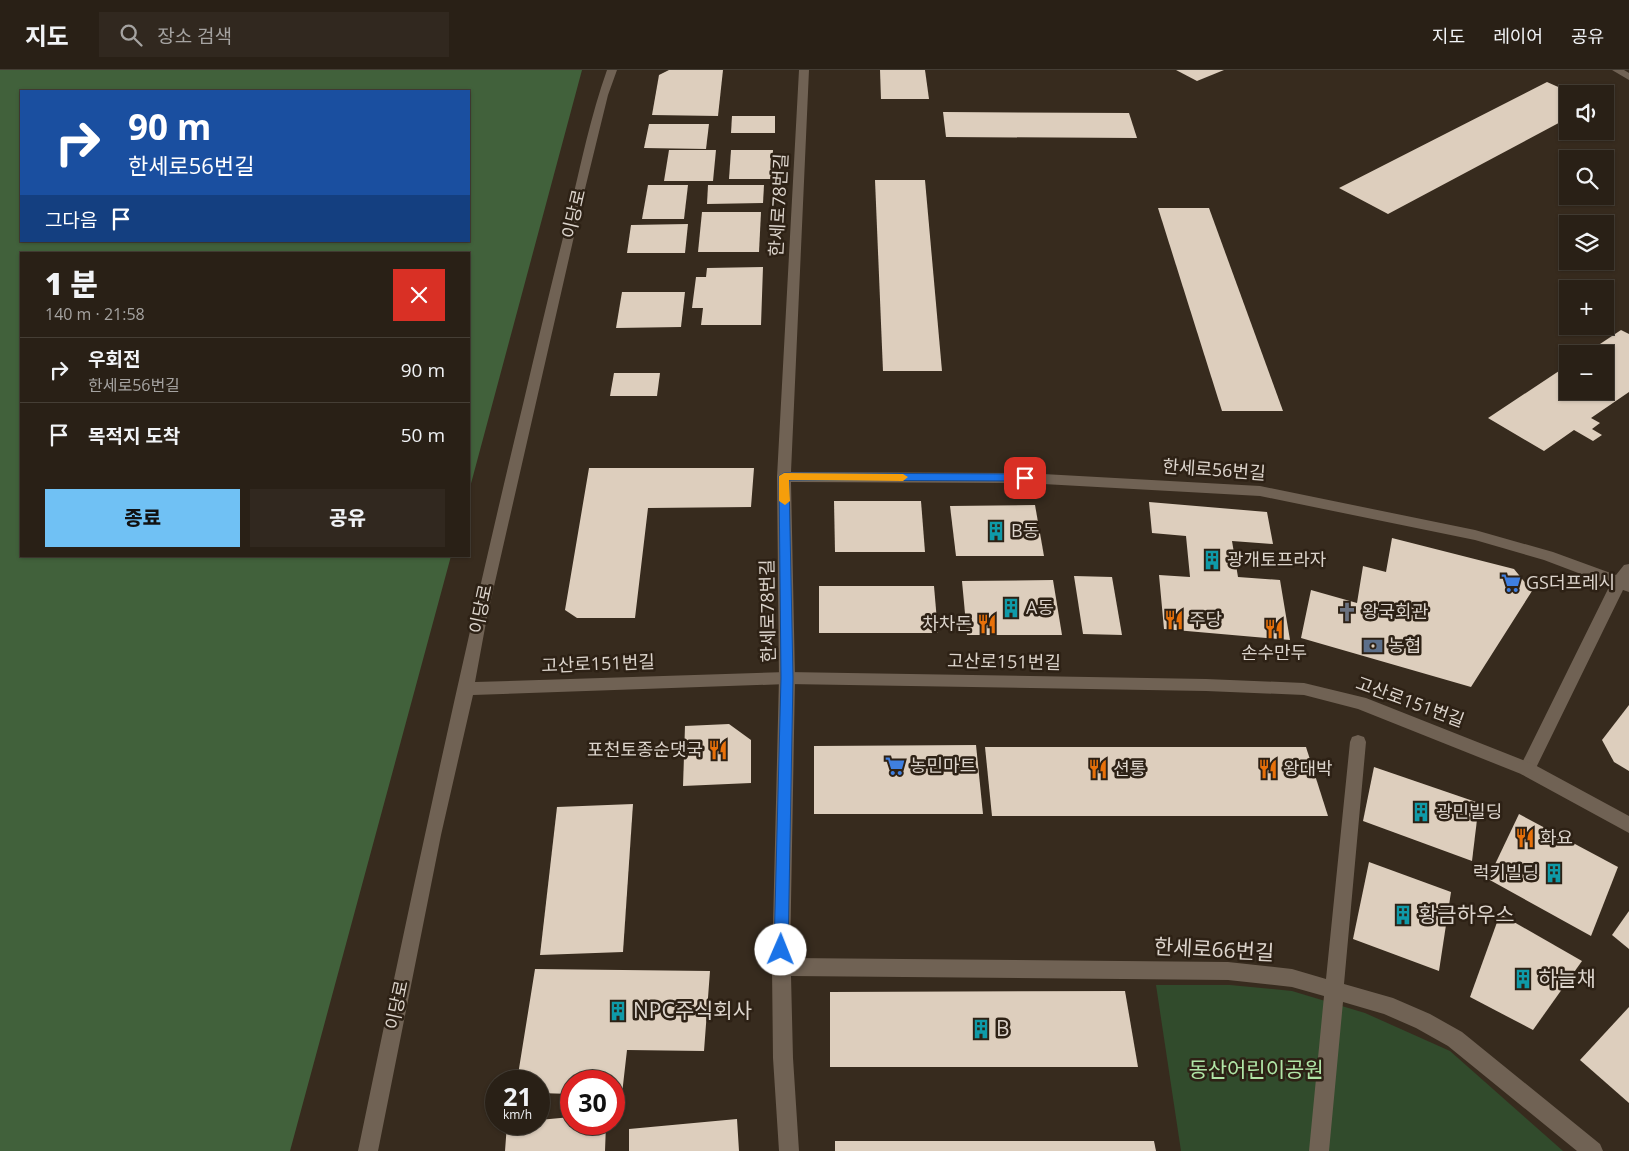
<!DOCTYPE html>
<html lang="ko">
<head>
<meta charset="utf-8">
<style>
	:root { --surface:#292016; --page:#31281f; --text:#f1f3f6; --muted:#a5a3a1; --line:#453e35; --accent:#70c1f4 }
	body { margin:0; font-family:"Open Sans","Noto Sans KR",sans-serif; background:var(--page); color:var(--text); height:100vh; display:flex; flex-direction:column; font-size:19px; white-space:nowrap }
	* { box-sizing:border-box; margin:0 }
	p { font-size:16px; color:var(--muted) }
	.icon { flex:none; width:28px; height:28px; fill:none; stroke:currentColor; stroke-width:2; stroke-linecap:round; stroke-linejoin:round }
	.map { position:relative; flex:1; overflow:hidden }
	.details { position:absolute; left:20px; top:182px; width:450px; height:305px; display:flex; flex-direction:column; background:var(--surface); border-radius:0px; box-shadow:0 1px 4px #0004,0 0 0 1px var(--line) }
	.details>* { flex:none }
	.banner { position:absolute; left:20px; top:20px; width:450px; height:152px; border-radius:0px; box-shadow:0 1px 4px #0004,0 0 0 1px var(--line); background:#1a4fa0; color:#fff; overflow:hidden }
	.fabs { position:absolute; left:1559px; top:15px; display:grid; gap:10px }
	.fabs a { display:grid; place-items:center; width:55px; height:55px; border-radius:0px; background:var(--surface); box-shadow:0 1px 4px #0004,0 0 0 1px var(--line); font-size:25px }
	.speed { position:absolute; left:485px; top:1000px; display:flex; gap:10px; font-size:25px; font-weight:700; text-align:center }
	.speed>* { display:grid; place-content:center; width:65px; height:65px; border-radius:50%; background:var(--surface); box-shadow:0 1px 4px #0004,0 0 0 1px var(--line); line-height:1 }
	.speed small { font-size:12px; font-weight:400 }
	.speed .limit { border:8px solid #d22; background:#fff; color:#111 }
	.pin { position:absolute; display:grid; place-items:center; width:42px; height:42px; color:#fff; margin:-21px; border-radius:10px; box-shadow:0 2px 8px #0006 }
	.me { position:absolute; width:55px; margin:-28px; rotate:1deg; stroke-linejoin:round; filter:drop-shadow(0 0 4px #0008) }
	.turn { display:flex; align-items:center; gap:18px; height:105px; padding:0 25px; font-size:22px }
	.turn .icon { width:65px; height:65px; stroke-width:2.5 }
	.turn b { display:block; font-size:35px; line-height:42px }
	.then { display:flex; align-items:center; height:48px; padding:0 25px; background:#0003; gap:10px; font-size:19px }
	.round { display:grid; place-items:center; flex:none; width:52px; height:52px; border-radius:0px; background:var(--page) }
	.overview { display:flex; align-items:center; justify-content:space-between; height:85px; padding:0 25px }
	h1 { font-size:30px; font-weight:800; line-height:38px }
	.button { display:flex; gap:10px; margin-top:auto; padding:10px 25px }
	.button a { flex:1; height:58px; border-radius:0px; background:var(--accent); color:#111; font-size:20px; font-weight:800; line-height:58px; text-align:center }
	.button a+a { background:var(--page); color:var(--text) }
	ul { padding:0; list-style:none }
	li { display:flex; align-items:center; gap:15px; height:65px; padding:0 25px; border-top:1px solid var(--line) }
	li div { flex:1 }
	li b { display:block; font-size:19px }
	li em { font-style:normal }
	header { display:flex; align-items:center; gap:30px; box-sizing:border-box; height:70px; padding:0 25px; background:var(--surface); border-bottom:1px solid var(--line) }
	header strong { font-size:24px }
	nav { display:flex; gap:28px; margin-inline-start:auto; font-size:18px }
	.search { width:350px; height:45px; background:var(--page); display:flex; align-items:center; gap:12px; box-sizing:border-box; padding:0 18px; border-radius:0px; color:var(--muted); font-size:19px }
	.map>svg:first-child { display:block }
</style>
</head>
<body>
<header>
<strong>지도</strong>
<div class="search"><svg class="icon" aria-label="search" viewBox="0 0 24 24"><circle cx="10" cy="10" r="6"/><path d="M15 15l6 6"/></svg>장소 검색</div>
<nav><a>지도</a><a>레이어</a><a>공유</a></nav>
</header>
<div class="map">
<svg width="1629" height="1081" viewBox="0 0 1629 1081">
	<rect width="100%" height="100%" fill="#372b1e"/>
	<path fill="#314b2c" d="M1156,915H1230L1292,921L1365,943L1450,981L1563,1081H1181Z"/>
	<path fill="#41613b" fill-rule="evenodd" d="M0,0H582L469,421V184H21V486H451L290,1081H0ZM21,21H469V171H21Z"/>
	<g fill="#ddcebd">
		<path d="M669,0H723L718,46L652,45L659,5Z"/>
		<path d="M880,0H925L929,29H881Z"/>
		<path d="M1176,0H1224L1197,11Z"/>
		<path d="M1547,12L1574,24H1568V48L1388,144L1339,118Z"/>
		<path d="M943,42L1129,43L1137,68L946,67Z"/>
		<path d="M732,46H775V63H731Z"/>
		<path d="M649,54H709L706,79L644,78Z"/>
		<path d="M669,80H716L713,111H664Z"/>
		<path d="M731,80H773L772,109H729Z"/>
		<path d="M875,110H925L942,301H883Z"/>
		<path d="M648,115H688L684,149H642Z"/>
		<path d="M708,115H764L763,133L707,134Z"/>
		<path d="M1158,138H1209L1283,341H1222Z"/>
		<path d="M702,142H761L759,182H698Z"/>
		<path d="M688,154L685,183H627L631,155Z"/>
		<path d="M763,197L761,255H701L703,238H692L696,207H706L707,198Z"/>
		<path d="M622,222H685L681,257L616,258Z"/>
		<path d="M1621,260L1629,264V322L1591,348L1600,353L1592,359L1602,365L1593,371L1574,360L1544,381L1488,348L1568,295V321H1605V284H1585Z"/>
		<path d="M614,303H660L657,326H610Z"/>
		<path d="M589,398H754L751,437L648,438L635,548H577L565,540Z"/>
		<path d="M834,431H921L925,482H835Z"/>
		<path d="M1149,432L1267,442L1273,474L1232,471L1238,507L1280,510L1290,570L1164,559L1159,505L1190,507L1186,466L1152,463Z"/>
		<path d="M1035,435L1044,486H956L950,436Z"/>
		<path d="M1392,468L1514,499L1532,521L1471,617L1301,568L1311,520L1357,533L1363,496L1386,502Z"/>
		<path d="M1074,506L1112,507L1122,565L1083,564Z"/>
		<path d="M1053,510L1062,565H967L962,511Z"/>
		<path d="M819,516H934L938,563H819Z"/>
		<path d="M1629,635V701L1614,692L1602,670Z"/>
		<path d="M729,654L751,670V713L683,716L685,656Z"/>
		<path d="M976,675L983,744H814V676Z"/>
		<path d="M985,677H1306L1328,746H992Z"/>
		<path d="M1374,697L1479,733L1472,791L1363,751Z"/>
		<path d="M633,734L623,882L540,885L557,737Z"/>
		<path d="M1519,744L1618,797L1591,866L1488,809Z"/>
		<path d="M1369,792L1451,822L1439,901L1353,869Z"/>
		<path d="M1629,841V879L1612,865Z"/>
		<path d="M1500,844L1582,891L1533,960L1470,927Z"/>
		<path d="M535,899L710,901L704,981L627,980L622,1024H614V1011H571V1024L539,1023V1011H517Z"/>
		<path d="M1125,921L1138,997H830V922Z"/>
		<path d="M1629,937V1033L1580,990Z"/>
		<path d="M571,1047V1054H606L605,1081H505L507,1054H539V1050Z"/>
		<path d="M737,1049L739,1081H629V1059Z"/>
		<path d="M835,1071H1154L1156,1081H835Z"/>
	</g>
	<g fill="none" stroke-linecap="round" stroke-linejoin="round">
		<g fill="#706254" fill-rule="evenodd">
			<path d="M799,0H809L791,402L1025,403L1260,416L1475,460L1553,482L1616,505L1624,495L1629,494V522L1623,520L1533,704L1527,706L1521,704L1519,699L1610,515L1544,490L1475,470L1260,426L1025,413L791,412L795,608L790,888L1228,892L1292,899L1326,909L1350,672L1352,667L1358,665L1364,667L1366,672L1344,914L1393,928L1430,944L1462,962L1600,1074L1603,1081H1577L1448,976L1416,958L1384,944L1343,932L1329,1081H1309L1324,926L1292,917L1228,910L791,906L793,988L799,1081H779L773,988L772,897L779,608L777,407Z"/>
			<path d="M1612,0H1624L1629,3V10Z"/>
		</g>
		<path fill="#706254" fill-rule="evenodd" d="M607,0H617L608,25L583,127L487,547L475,612L787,602L1206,609L1304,613L1366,628L1533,694L1629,746V763L1521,704L1358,639L1304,625L1206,621L787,614L473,625L441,765L378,1081H358C410,830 464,579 524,330C539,266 554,203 570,140C581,93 591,45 607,0Z"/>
	</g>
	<path fill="#1a73e8" stroke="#114b97" d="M784,403L1025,404L1030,408L1025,411L789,410L793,608L788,880L786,884L781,886L776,884L774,880L781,608L779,406Z"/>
	<path fill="#f59e0b" d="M784,403L903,404L908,407L903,411L789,410L790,431L785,435L779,431V406Z"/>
	<defs>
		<symbol id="building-bare" viewBox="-9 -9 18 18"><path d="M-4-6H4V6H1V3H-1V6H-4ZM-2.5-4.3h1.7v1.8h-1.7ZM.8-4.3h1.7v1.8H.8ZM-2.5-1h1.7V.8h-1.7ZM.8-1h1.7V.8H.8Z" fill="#0f9aa8" stroke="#2d2115" stroke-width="2.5" paint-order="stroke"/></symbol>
		<symbol id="supermarket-bare" viewBox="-9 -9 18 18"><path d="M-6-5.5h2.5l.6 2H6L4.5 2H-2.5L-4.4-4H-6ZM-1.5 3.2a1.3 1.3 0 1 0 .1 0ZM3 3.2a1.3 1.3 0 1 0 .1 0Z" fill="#3f7fe0" stroke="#2d2115" stroke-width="2.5" paint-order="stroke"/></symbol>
		<symbol id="church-bare" viewBox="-9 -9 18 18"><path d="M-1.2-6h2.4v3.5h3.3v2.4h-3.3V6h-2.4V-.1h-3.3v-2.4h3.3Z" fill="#6b7280" stroke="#2d2115" stroke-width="2.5" paint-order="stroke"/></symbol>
		<symbol id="restaurant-bare" viewBox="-9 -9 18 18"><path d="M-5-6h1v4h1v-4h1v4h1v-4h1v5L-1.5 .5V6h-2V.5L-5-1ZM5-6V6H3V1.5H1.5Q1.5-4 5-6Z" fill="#e8710a" stroke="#2d2115" stroke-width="2.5" paint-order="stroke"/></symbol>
		<symbol id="bank-bare" viewBox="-9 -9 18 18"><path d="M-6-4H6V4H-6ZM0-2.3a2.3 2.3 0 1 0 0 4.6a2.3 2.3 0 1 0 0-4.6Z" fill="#5c6f8a" stroke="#2d2115" stroke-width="2.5" paint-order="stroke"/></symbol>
	</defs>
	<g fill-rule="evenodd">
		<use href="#building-bare" x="982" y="447" width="28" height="28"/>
		<use href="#building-bare" x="1198" y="476" width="28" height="28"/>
		<use href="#supermarket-bare" x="1497" y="499" width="28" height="28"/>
		<use href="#building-bare" x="997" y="524" width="28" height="28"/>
		<use href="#church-bare" x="1333" y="528" width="28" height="28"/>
		<use href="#restaurant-bare" x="1160" y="536" width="28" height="28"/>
		<use href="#restaurant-bare" x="973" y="540" width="28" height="28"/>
		<use href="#restaurant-bare" x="1260" y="545" width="28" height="28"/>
		<use href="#bank-bare" x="1359" y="562" width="28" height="28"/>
		<use href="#restaurant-bare" x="704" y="666" width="28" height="28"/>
		<use href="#supermarket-bare" x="881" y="682" width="28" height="28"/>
		<use href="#restaurant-bare" x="1084" y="685" width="28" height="28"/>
		<use href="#restaurant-bare" x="1254" y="685" width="28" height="28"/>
		<use href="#building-bare" x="1407" y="728" width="28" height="28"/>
		<use href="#restaurant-bare" x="1511" y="754" width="28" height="28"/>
		<use href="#building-bare" x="1540" y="789" width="28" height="28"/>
		<use href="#building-bare" x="1389" y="831" width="28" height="28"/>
		<use href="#building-bare" x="1509" y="895" width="28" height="28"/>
		<use href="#building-bare" x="604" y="927" width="28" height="28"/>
		<use href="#building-bare" x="967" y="945" width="28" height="28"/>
	</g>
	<g text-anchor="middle" stroke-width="5" stroke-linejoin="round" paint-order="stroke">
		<g font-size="18" fill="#dcd4cc" stroke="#2d2115">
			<text transform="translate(779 135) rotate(-87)" y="6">한세로78번길</text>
			<text transform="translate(574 144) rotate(-77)" y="6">이당로</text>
			<text transform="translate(1214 400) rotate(4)" y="6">한세로56번길</text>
			<text transform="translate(481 539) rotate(-78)" y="6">이당로</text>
			<text transform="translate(768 541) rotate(-91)" y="6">한세로78번길</text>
			<text transform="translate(1004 592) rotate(1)" y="6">고산로151번길</text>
			<text transform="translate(598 594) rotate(-2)" y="6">고산로151번길</text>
			<text transform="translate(1410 632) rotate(20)" y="6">고산로151번길</text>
			<text transform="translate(397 935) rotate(-78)" y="6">이당로</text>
		</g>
		<g font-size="18" fill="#dcd4cc" stroke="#2d2115" text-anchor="start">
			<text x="1011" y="467">B동</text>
			<text x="1227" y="496">광개토프라자</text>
			<text x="1526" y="519">GS더프레시</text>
			<text x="1026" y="544">A동</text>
			<text x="1362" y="548">왕국회관</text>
			<text x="1189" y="556">주당</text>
			<text x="972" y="560" text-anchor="end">차차돈</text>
			<text x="1388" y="582">농협</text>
			<text x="1274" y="589" text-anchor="middle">손수만두</text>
			<text x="703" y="686" text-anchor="end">포천토종순댓국</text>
			<text x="910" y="702">농민마트</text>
			<text x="1113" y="705">션통</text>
			<text x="1283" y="705">왕대박</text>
			<text x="1436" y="748">광민빌딩</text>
			<text x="1540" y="774">화요</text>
			<text x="1539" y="809" text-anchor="end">럭키빌딩</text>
		</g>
		<g font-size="21" fill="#dcd4cc" stroke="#2d2115" text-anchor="start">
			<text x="1418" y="852">황금하우스</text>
			<text x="1538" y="916">하늘채</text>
			<text x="633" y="948">NPC주식회사</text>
			<text x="996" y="966">B</text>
		</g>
		<g font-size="21" fill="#dcd4cc" stroke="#2d2115">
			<text transform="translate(1214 880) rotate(3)" y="7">한세로66번길</text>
		</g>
		<g font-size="21" fill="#b0e5a6" stroke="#2d2115">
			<text x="1256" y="1007">동산어린이공원</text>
		</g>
	</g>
</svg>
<div class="fabs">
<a><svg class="icon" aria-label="sound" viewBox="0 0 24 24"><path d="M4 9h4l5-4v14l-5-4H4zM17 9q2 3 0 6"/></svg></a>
<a><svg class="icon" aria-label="search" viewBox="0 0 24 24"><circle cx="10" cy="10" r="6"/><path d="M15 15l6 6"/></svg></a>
<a><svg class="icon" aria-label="layers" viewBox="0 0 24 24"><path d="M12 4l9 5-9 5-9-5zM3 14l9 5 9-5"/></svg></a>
<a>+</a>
<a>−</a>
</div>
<div class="speed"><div>21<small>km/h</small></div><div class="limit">30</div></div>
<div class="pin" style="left:1025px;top:408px;background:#d93025"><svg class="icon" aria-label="arrive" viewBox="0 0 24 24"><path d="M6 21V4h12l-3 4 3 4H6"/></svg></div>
<svg class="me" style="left:781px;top:880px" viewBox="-20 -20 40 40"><circle r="19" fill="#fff"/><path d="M0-13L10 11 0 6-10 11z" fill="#1a73e8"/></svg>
<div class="banner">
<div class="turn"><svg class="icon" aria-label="right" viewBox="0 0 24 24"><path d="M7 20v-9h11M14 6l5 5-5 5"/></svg><div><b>90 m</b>한세로56번길</div></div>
<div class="then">그다음<svg class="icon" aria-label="arrive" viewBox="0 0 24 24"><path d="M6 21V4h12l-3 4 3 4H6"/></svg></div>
</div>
<section class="details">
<div class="overview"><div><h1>1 분</h1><p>140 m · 21:58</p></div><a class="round" style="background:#d93025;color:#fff"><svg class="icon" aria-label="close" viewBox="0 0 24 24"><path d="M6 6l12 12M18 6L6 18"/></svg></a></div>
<ul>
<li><svg class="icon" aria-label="right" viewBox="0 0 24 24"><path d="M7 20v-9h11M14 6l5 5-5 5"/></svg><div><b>우회전</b><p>한세로56번길</p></div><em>90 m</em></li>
<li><svg class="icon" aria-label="arrive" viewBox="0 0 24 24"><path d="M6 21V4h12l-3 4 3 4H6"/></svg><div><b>목적지 도착</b></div><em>50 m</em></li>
</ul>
<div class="button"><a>종료</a><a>공유</a></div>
</section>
</div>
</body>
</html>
